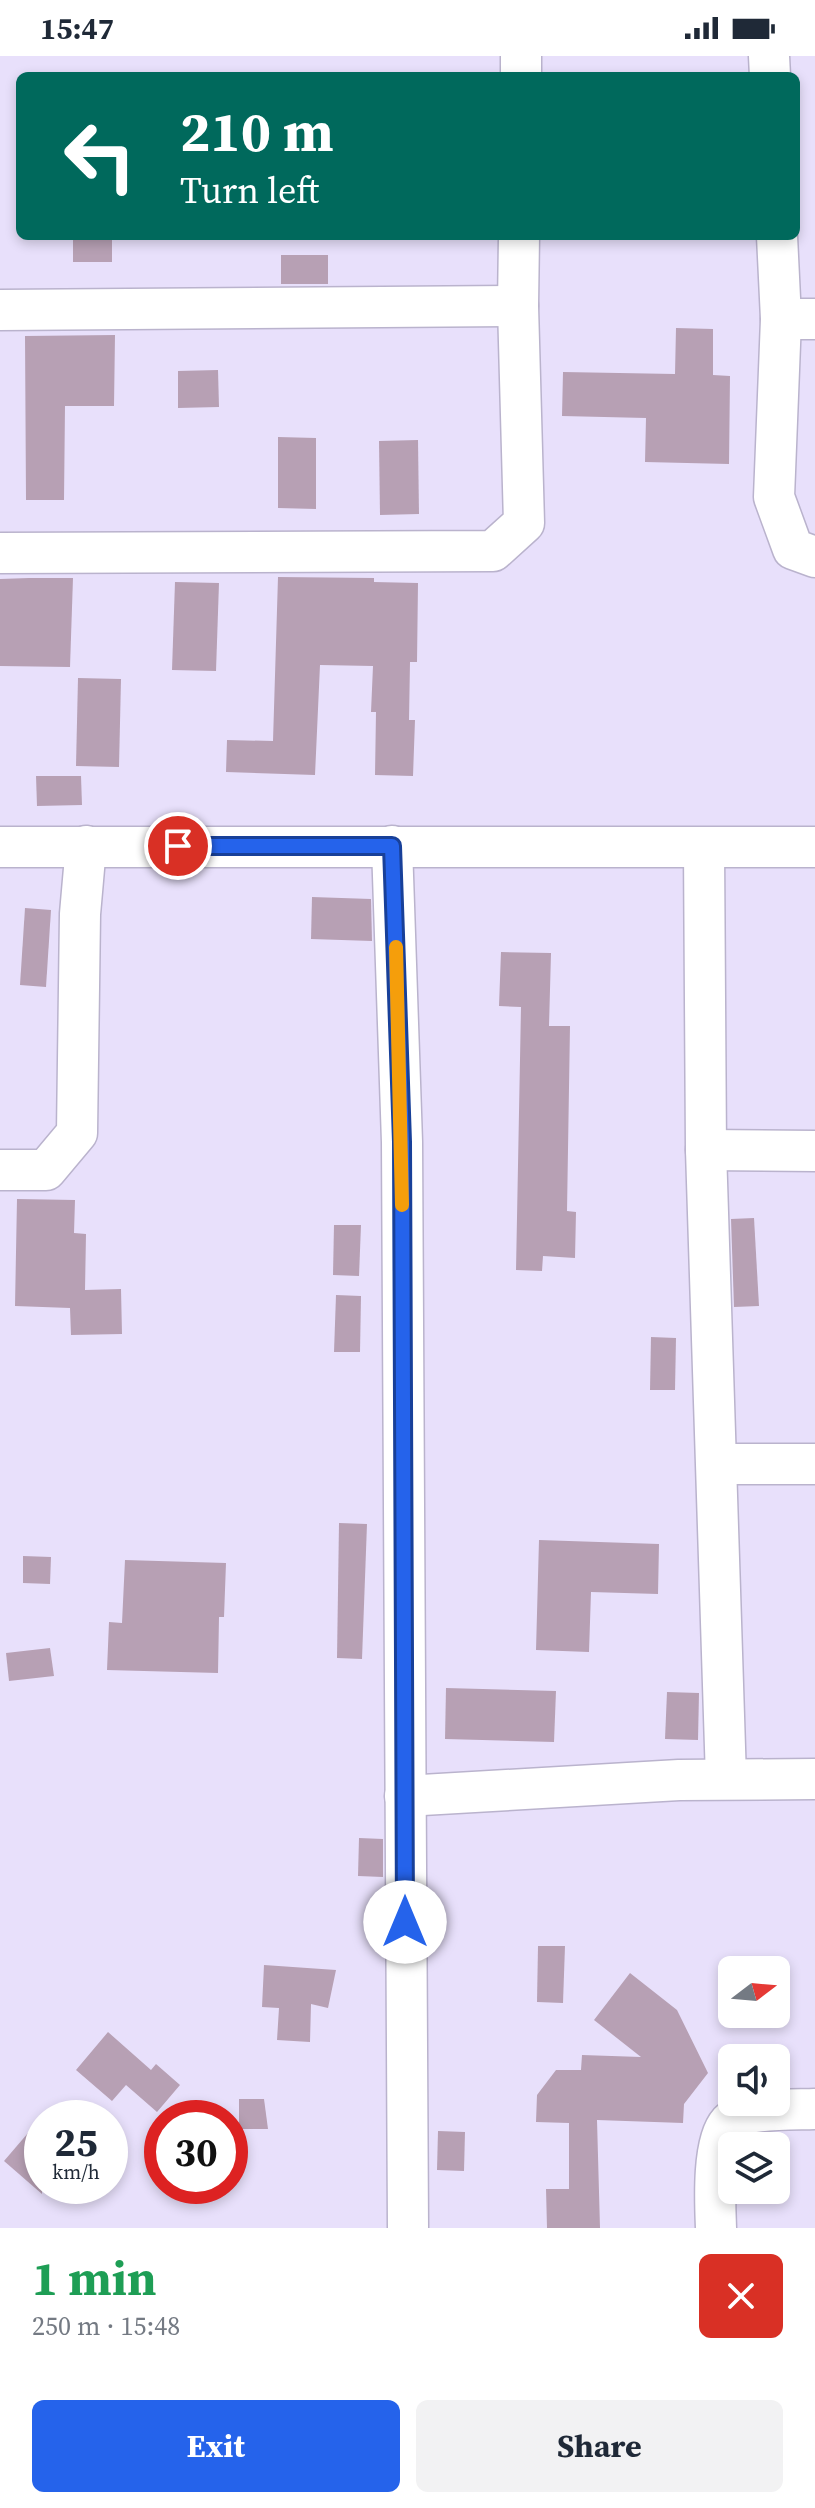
<!DOCTYPE html>
<html lang="en">
<head>
<meta charset="utf-8">
<style>
	:root { --surface:#fff; --page:#f2f2f3; --text:#1f2937; --muted:#747a83; --accent:#2563eb }
	body { margin:0; font-family:"Source Serif 4",serif; background:var(--page); color:var(--text); height:100vh; display:flex; flex-direction:column; font-size:30px; white-space:nowrap }
	* { box-sizing:border-box; margin:0 }
	p { font-size:26px; color:var(--muted) }
	.icon { flex:none; width:44px; height:44px; fill:none; stroke:currentColor; stroke-width:2; stroke-linecap:round; stroke-linejoin:round }
	.map { position:relative; height:2172px; overflow:hidden }
	.drawer { display:flex; flex-direction:column; background:var(--surface); flex:1 }
	.drawer>* { flex:none }
	.guide { position:absolute; left:16px; top:16px; width:784px; height:168px; border-radius:12px; box-shadow:0 4px 12px #0003; background:#00695c; color:#fff; overflow:hidden }
	.needle { width:52px; rotate:74deg }
	.tools { position:absolute; left:718px; top:1900px; display:grid; gap:16px }
	.tools a { display:grid; place-items:center; width:72px; height:72px; border-radius:12px; background:var(--surface); box-shadow:0 4px 12px #0003; font-size:40px }
	.speed { position:absolute; left:24px; top:2044px; display:flex; gap:16px; font-size:40px; font-weight:700; text-align:center }
	.speed>* { display:grid; place-content:center; width:104px; height:104px; border-radius:50%; background:var(--surface); box-shadow:0 4px 12px #0003; line-height:1 }
	.speed small { font-size:20px; font-weight:400 }
	.speed .limit { border:12px solid #d22; background:#fff; color:#111 }
	.pin { position:absolute; display:grid; place-items:center; width:68px; height:68px; color:#fff; margin:-34px; border:4px solid #fff; border-radius:50%; box-shadow:0 2px 8px #0007 }
	.me { position:absolute; width:88px; margin:-44px; rotate:0deg; stroke-linejoin:round; filter:drop-shadow(0 0 6px #0008) }
	.turn { display:flex; align-items:center; gap:28px; height:168px; padding:0 32px; font-size:36px }
	.turn .icon { width:104px; height:104px; stroke-width:2.5 }
	.turn b { display:block; font-size:56px; line-height:68px }
	.round { display:grid; place-items:center; flex:none; width:84px; height:84px; border-radius:12px; background:var(--page) }
	.summary { display:flex; align-items:center; justify-content:space-between; height:136px; padding:0 32px }
	h1 { font-size:48px; font-weight:700; line-height:60px; color:#1e9e55 }
	.action { display:flex; gap:16px; margin-top:auto; padding:16px 32px }
	.action a { flex:1; height:92px; border-radius:12px; background:var(--accent); color:#fff; font-size:32px; font-weight:700; line-height:92px; text-align:center }
	.action a+a { background:var(--page); color:var(--text) }
	.status { display:flex; justify-content:space-between; align-items:center; height:56px; padding:0 40px; background:var(--surface); direction:ltr }
	.status svg { height:22px; fill:currentColor }
	.map>svg:first-child { display:block }
</style>
</head>
<body>
<div class="status"><b>15:47</b><svg viewBox="0 0 49 12"><path d="M0 12V9h3v3zM5 12V6h3v6zM10 12V3h3v9zM15 12V0h3v12zM26 1h20v11H26zM47 4h2v5h-2z"/></svg></div>
<div class="map">
<svg width="815" height="2172" viewBox="0 0 815 2172">
	<rect width="100%" height="100%" fill="#e8e0fb"/>
	<g fill="#b7a0b4">
		<rect x="73" y="180" width="39" height="26"/>
		<rect x="281" y="199" width="47" height="29"/>
		<path d="M676,272L713,273V319L730,320L729,408L645,406L646,362L562,360L563,316L675,318Z"/>
		<path d="M115,279L114,350H65L64,444H26L25,280Z"/>
		<path d="M218,314L219,351L178,352V315Z"/>
		<path d="M278,381L316,382V453L278,452Z"/>
		<path d="M418,384L419,458L380,459L379,385Z"/>
		<path d="M278,521L374,522V526L418,527L417,606H410L409,664H415L413,720L375,719L376,656H371L373,610L320,609L315,719L226,716L227,684L273,685Z"/>
		<path d="M29,522H73L70,611L0,610V523Z"/>
		<path d="M175,526L219,527L216,615L172,614Z"/>
		<path d="M78,622L121,623L119,711L76,710Z"/>
		<path d="M36,720H81L82,749L37,750Z"/>
		<path d="M312,841L371,843L372,885L311,883Z"/>
		<path d="M25,852L51,854L46,931L20,929Z"/>
		<path d="M501,896L551,897L549,970H570L567,1155L576,1156L575,1202L543,1200L542,1215L516,1214L521,951L499,950Z"/>
		<path d="M17,1143L75,1144L74,1177L86,1178L85,1234L121,1233L122,1278L71,1279L70,1252L15,1250Z"/>
		<path d="M754,1162L759,1250L734,1251L731,1163Z"/>
		<path d="M334,1169H361L359,1220L333,1219Z"/>
		<path d="M336,1239L361,1240L360,1296H334Z"/>
		<path d="M651,1281L676,1282L675,1334H650Z"/>
		<path d="M339,1467L367,1468L362,1603L337,1602Z"/>
		<path d="M539,1484L659,1488L658,1538L591,1536L589,1596L536,1594Z"/>
		<path d="M23,1500L51,1501L50,1528L23,1527Z"/>
		<path d="M125,1504L226,1507L224,1561H219L218,1617L107,1614L109,1566L122,1567Z"/>
		<path d="M50,1592L54,1620L9,1625L6,1597Z"/>
		<path d="M446,1632L556,1635L554,1686L445,1683Z"/>
		<path d="M667,1636L699,1637L698,1684L665,1683Z"/>
		<path d="M359,1782L383,1783V1821L358,1820Z"/>
		<path d="M538,1890H565L563,1947L537,1946Z"/>
		<path d="M264,1909L336,1914L328,1952L311,1948L310,1986L277,1984L279,1952L262,1951Z"/>
		<path d="M630,1917L677,1954L708,2017L684,2048L683,2067L597,2064L600,2172H547L546,2133H569V2067L536,2066L537,2039L556,2014H581L582,1999L641,2001L594,1964Z"/>
		<path d="M108,1976L151,2014L156,2008L180,2029L157,2056L126,2029L112,2045L76,2014Z"/>
		<path d="M239,2043H264L268,2073H239Z"/>
		<path d="M438,2075L465,2076L464,2115L437,2114Z"/>
		<path d="M28,2077L42,2089V2138L4,2105Z"/>
	</g>
	<g fill="none" stroke-linecap="round" stroke-linejoin="round">
		<defs>
			<g id="minor">
				<path d="M769,0L770,20"/>
				<path d="M521,20V0"/>
				<path d="M777,180L781,263L774,441L793,493L815,501"/>
				<path d="M0,254L518,250"/>
				<path d="M781,263H815"/>
				<path d="M0,497L493,495L524,467L518,250L519,180"/>
				<path d="M392,790L402,1086L408,2172"/>
				<path d="M0,791H815"/>
				<path d="M704,793L706,1094L726,1723"/>
				<path d="M706,1094L815,1095"/>
				<path d="M0,1114H46L77,1077L80,858L86,790"/>
				<path d="M718,1408H815"/>
				<path d="M405,1740L679,1724L815,1723"/>
				<path d="M716,2172C715,2147 712,2086 729,2067C744,2051 794,2054 815,2053"/>
			</g>
		</defs>
		<use href="#minor" stroke="#bab3cd" stroke-width="43"/>
		<use href="#minor" stroke="#fff" stroke-width="40"/>
	</g>
	<g fill="none" stroke-linecap="round" stroke-linejoin="round">
		<defs>
			<path id="route" d="M178,790H392L402,1086L405,1866"/>
		</defs>
		<use href="#route" stroke="#184099" stroke-width="20"/>
		<use href="#route" stroke="#2563eb" stroke-width="14"/>
		<path stroke="#f59e0b" stroke-width="14" d="M396,891L402,1149"/>
	</g>
</svg>
<div class="tools">
<a><svg class="needle" viewBox="-14 -14 28 28"><path d="M0-13l5 13h-10z" fill="#e53935"/><path d="M0 13l5-13h-10z" fill="#747a83"/></svg></a>
<a><svg class="icon" aria-label="sound" viewBox="0 0 24 24"><path d="M4 9h4l5-4v14l-5-4H4zM17 9q2 3 0 6"/></svg></a>
<a><svg class="icon" aria-label="layers" viewBox="0 0 24 24"><path d="M12 4l9 5-9 5-9-5zM3 14l9 5 9-5"/></svg></a>
</div>
<div class="speed"><div>25<small>km/h</small></div><div class="limit">30</div></div>
<div class="pin" style="left:178px;top:790px;background:#d93025"><svg class="icon" aria-label="arrive" viewBox="0 0 24 24"><path d="M6 21V4h12l-3 4 3 4H6"/></svg></div>
<svg class="me" style="left:405px;top:1866px" viewBox="-20 -20 40 40"><circle r="19" fill="#fff"/><path d="M0-13L10 11 0 6-10 11z" fill="#2563eb"/></svg>
<div class="guide">
<div class="turn"><svg class="icon" aria-label="left" viewBox="0 0 24 24"><path d="M17 20v-9H6M10 6l-5 5 5 5"/></svg><div><b>210 m</b>Turn left</div></div>
</div>
</div>
<section class="drawer">
<div class="summary"><div><h1>1 min</h1><p>250 m · 15:48</p></div><a class="round" style="background:#d93025;color:#fff"><svg class="icon" aria-label="close" viewBox="0 0 24 24"><path d="M6 6l12 12M18 6L6 18"/></svg></a></div>
<div class="action"><a>Exit</a><a>Share</a></div>
</section>
</body>
</html>
